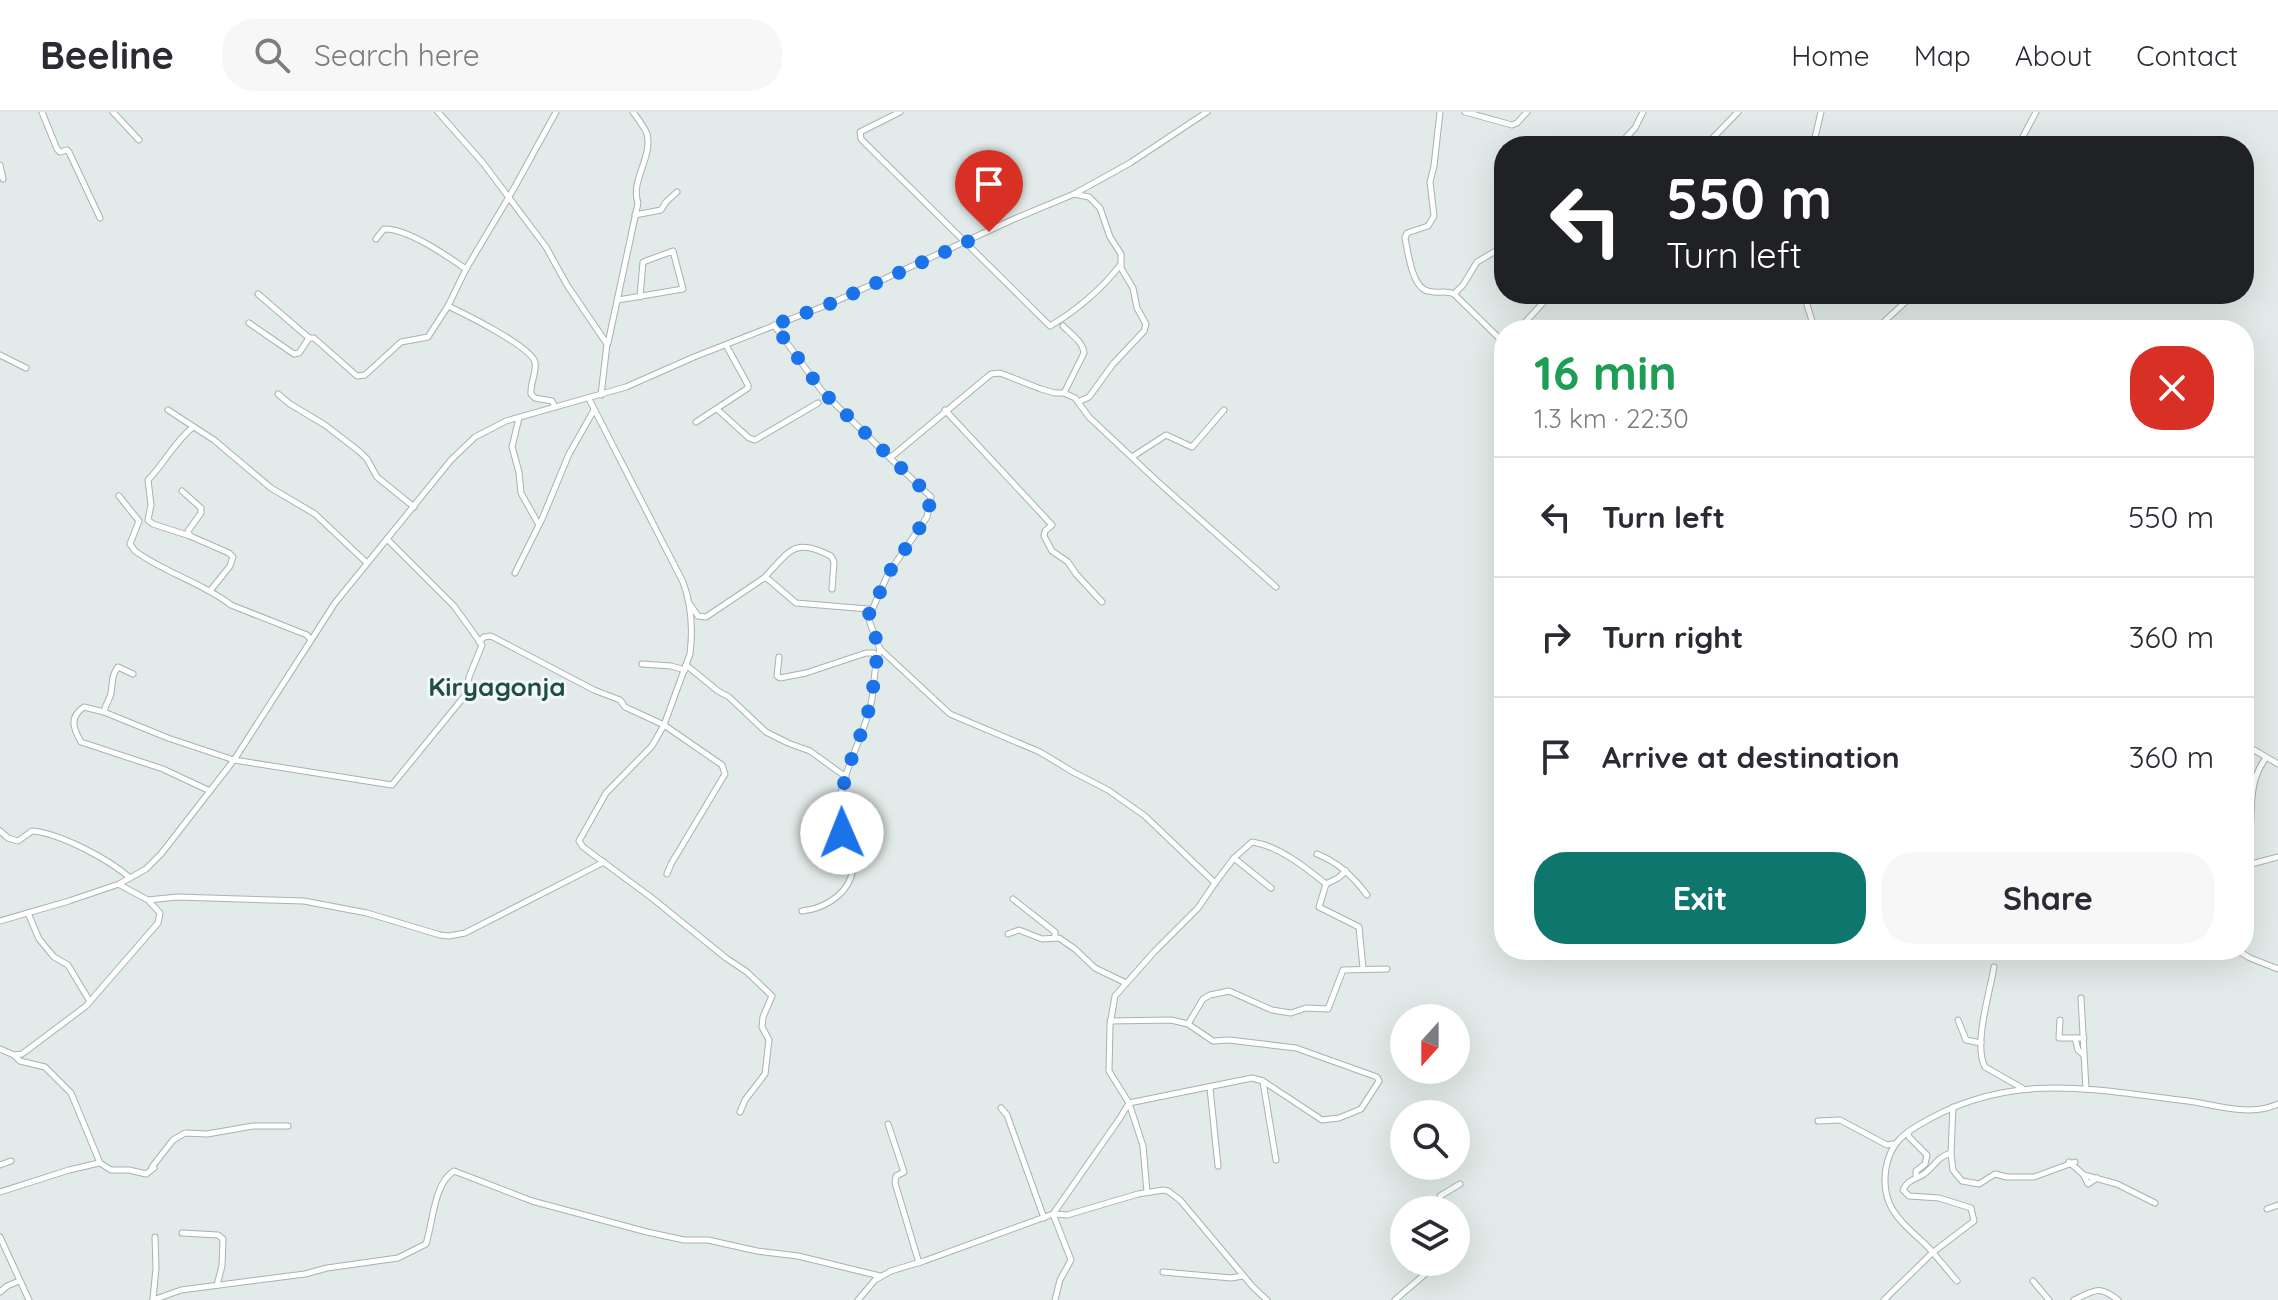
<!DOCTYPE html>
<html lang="en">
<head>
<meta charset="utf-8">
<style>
	:root { --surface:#fff; --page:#f7f7f7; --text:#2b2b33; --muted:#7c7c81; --line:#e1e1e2; --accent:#0f766e }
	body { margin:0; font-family:Quicksand,sans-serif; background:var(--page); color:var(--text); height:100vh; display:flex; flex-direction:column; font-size:30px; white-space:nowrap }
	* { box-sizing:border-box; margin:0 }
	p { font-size:26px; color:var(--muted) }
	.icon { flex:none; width:44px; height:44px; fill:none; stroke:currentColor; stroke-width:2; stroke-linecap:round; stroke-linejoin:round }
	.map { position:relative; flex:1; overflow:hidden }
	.details { position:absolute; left:1494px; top:208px; width:760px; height:640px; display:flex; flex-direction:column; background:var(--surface); border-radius:32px; box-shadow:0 8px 32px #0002 }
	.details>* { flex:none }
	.banner { position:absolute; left:1494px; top:24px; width:760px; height:168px; border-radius:32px; box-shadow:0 8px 32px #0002; background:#202124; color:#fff; overflow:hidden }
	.needle { width:52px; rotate:201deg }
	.tools { position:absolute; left:1390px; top:892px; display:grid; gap:16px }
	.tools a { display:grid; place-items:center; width:80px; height:80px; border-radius:50%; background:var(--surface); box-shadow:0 8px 32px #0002; font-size:40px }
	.pin { position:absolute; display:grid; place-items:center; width:68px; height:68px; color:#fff; margin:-82px -34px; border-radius:50% 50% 50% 0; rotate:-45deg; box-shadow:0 0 8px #0007 }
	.pin .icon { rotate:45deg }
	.me { position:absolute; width:88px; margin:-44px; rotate:359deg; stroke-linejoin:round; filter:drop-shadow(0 0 6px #0008) }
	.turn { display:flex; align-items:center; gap:28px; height:168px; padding:0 40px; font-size:36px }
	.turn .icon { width:104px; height:104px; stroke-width:2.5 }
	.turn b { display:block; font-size:56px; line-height:68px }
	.round { display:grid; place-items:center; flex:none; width:84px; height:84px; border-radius:32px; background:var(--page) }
	.summary { display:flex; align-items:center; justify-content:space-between; height:136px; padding:0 40px }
	h1 { font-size:48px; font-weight:700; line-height:60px; color:#1e9e55 }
	.cta { display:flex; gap:16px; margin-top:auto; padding:16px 40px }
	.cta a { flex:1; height:92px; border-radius:32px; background:var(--accent); color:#fff; font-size:32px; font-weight:700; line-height:92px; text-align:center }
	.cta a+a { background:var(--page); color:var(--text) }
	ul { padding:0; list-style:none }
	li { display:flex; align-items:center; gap:24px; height:120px; padding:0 40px; border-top:2px solid var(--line) }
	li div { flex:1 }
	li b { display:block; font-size:30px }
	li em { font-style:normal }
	header { display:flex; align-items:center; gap:48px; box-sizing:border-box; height:112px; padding:0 40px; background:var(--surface); border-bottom:2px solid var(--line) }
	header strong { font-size:38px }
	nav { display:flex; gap:44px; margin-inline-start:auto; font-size:28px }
	.search { width:560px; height:72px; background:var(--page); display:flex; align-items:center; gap:20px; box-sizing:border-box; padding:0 28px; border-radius:32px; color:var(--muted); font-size:30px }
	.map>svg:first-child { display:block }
</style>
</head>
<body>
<header>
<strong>Beeline</strong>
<div class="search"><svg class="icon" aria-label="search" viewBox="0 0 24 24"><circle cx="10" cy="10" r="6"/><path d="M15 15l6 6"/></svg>Search here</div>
<nav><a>Home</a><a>Map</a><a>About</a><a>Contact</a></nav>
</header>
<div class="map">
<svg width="2278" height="1188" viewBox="0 0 2278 1188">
	<rect width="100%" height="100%" fill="#e2ebe9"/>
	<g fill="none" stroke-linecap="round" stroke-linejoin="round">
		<defs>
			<g id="minor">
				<path d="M42,0L57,37L60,40L67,38L69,40L100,106"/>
				<path d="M113,0L139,28"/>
				<path d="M438,0L483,51L546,135L567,173L607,232L601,283"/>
				<path d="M900,0L860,20L861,27L1050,214C1076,199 1103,176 1121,152"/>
				<path d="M1440,0L1434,54L1430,70L1434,104L1428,114L1407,121L1405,126C1408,140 1412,176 1428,179C1437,182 1446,178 1454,182"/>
				<path d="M1465,0L1512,13L1517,11L1527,0"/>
				<path d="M1618,34L1635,16L1643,0"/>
				<path d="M1705,34L1738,0"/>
				<path d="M1813,34L1821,0"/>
				<path d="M2018,34L2036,0"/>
				<path d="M0,53L3,67"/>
				<path d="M1074,82L1089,85L1100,96L1110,125L1121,142V156L1133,176L1137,196L1146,212L1144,219L1113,252L1089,285L1078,290"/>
				<path d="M635,103L661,98L666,90L677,80"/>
				<path d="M1504,134L1477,150L1463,173L1454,182L1504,231"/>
				<path d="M466,157L513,78L556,0"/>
				<path d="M258,182L309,226"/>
				<path d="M1810,182L1807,193L1815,218"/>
				<path d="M618,188L683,177L673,139L643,150L640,185"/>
				<path d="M448,194C465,202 530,234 535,250C537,260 530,271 531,282L535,286L552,289L555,295"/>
				<path d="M249,211L294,242L299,241L309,226H314L357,264L365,263L401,230L428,225L448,194L466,157C447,144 407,116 384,117L376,127"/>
				<path d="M774,213L822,279L890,346L991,262L1000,261L1041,277L1055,281H1064L1075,286L1089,305L1157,369L1276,475"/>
				<path d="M1063,214C1071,222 1083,230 1084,241L1064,281"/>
				<path d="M1518,218L1551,182"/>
				<path d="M1875,218L1914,182"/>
				<path d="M608,231L638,91C630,69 653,45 647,22C644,14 638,7 633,0"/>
				<path d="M0,243L26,256"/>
				<path d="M278,282L290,292L325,313L360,340L367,347L377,365L414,395"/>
				<path d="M589,287L683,470C692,494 693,517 690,542L664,613L652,634L606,681L579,729L583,735L652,786L726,846L747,860L772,884L763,905L762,915L769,928L765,962L745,988L740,1000"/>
				<path d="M717,297L749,326L755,328L818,291"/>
				<path d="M168,298L214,328L271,376L315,402L367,451"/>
				<path d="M945,298L1052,413L1045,419L1044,424L1052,439L1068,450L1076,462L1102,490"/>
				<path d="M519,306L512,335L519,360L521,381L539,413"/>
				<path d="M696,310L748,276V273L726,233"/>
				<path d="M1132,345L1166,323L1192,335L1224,298"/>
				<path d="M182,379L201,396V401L188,419L190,424L229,441L233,445L230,454L210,479"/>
				<path d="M119,384L139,409L130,432L135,439C165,461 203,471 231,493L307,523L311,528"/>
				<path d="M190,424L153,412L148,408L151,393L148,368C165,351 174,330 193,315"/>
				<path d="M515,461L542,407L569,342L594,298"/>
				<path d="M764,466C790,439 793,425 831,444L834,450L832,477"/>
				<path d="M689,491L698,504L706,505L764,466L768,467L796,491L868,497L870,511L880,537L950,602L1040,640L1073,660L1108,678L1145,704L1215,771L1198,796L1154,840L1115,884L1110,913L1109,959L1129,991L1120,1006L1053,1102L1071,1148L1060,1168L1055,1188"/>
				<path d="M869,499L872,498L888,462L927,405L931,385L890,346"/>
				<path d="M479,530L484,525L491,524L594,578L620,588L625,595L664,613L722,653L725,662L671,752L667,762"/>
				<path d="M779,545L777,564L780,566L806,561L866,541H874L875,548"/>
				<path d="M642,552L671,554L685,558"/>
				<path d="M686,553L718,579L729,585L766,620L788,631L810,639L846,665"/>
				<path d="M133,562L118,555C111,564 113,570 111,581C110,587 105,593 104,600L168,626L234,648"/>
				<path d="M104,600L84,595C69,605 73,616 81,630L163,657L210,679"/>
				<path d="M2244,632L2278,652"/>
				<path d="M234,648L392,673L467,581L469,565L482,533L454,494L387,427"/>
				<path d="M0,719L8,726L18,729L32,719C60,721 110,748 130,766"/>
				<path d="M1317,742C1338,750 1353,764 1367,783"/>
				<path d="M1234,746L1271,776"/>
				<path d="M2244,748C2258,714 2242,677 2266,646"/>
				<path d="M2244,754L2278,745"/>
				<path d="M1215,771L1234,746L1252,730C1279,734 1305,755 1326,772L1338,766L1346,759"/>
				<path d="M1326,772L1319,795L1359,815L1363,856"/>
				<path d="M1013,787L1055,820V825"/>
				<path d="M148,788L177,785L304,789L367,801L440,823L449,824L465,821L604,750"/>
				<path d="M802,799C822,797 844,785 851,765C857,749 836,715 839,693C843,658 863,626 871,592C875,573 873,555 880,537"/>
				<path d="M28,801L39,827L54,845L68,853L89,888"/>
				<path d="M0,809L69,789L119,772L146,757L161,742L234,648L335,491L451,348L475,325L506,309L626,275L694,245L832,191L1014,107L1074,82L1130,51L1207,0"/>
				<path d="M1008,822L1019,818L1042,827L1059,826L1075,837L1095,856L1126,871"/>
				<path d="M2237,838L2250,846L2278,857"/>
				<path d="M1994,855C1990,880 1973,933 1985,955L2022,976"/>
				<path d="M2081,886L2086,977"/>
				<path d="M1958,908L1966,928L1981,931"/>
				<path d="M2060,908L2059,926H2084"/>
				<path d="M1110,909L1171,908L1188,912L1203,887L1210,883L1229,879L1272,898L1291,901L1306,896L1328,897L1343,858L1387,857"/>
				<path d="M2075,926L2078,938L2084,943"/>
				<path d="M0,937L14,943L22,942L86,894L158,811L160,801L148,788L120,773"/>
				<path d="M14,943L20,949L45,955L71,981L100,1051L111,1058H129L146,1062L154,1056"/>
				<path d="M1263,970L1276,1048"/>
				<path d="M1210,976L1218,1054"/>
				<path d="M1953,995L1951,1041L1953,1058L1962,1069L1979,1072L1995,1062L2007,1065H2034L2075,1050"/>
				<path d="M1001,996L1007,1003L1044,1106"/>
				<path d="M1818,1009L1840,1008L1887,1033L1893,1032"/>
				<path d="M888,1012L904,1060L896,1064L895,1071L919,1151"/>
				<path d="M1908,1020L1909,1025L1927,1043L1925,1052L1916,1059V1064"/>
				<path d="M2069,1050L2084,1063L2117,1072L2155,1091"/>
				<path d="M0,1053L11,1049"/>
				<path d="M152,1055L173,1028L185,1021L207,1022L253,1014H288"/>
				<path d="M2084,1064L2088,1072L2097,1066"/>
				<path d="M0,1080L69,1058L99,1051"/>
				<path d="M1147,1080L1143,1034L1129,991L1252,966L1263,969L1322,1008L1339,1006L1361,997L1379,969L1377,965L1296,936L1229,928L1213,929L1188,912"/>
				<path d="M2267,1097L2278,1093"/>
				<path d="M1443,1098L1440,1084L1460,1072"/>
				<path d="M182,1121L218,1123L223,1127L222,1154L217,1173"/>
				<path d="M0,1125L29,1188"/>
				<path d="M1163,1160L1231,1166L1243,1164"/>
				<path d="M1957,1169C1946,1157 1936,1143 1925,1132C1900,1109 1880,1094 1886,1056C1890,1035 1899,1025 1917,1014C2008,958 2089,977 2188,989C2216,993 2251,1005 2278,992"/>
				<path d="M2033,1169L2049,1188"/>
				<path d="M0,1180L7,1174L19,1169"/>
				<path d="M153,1187L156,1156L155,1125"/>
				<path d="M153,1188L181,1178L305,1162L327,1156L398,1146L426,1132C433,1110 434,1071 454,1059L532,1089L647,1120L684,1128H708L757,1139L798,1144L880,1164"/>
				<path d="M858,1188L875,1168L891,1159L924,1149L1053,1102L1067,1103L1138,1082L1163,1078L1168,1079L1180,1088L1253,1175L1267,1188"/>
				<path d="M1395,1188L1439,1150"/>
				<path d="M1884,1188L1932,1141L1974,1109L1971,1096L1939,1086L1909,1084L1903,1078C1908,1067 1915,1068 1924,1062C1935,1054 1937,1045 1951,1041"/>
				<path d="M2074,1188C2095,1178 2099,1173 2118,1188"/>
			</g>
		</defs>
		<use href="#minor" stroke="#a5b3b1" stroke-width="7"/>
		<use href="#minor" stroke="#fff" stroke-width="5"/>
	</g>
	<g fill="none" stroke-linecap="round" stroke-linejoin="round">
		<path stroke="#1a73e8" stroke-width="14" stroke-dasharray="0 25.2" d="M842,721C833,674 859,637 870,593C875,574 873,555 880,537L870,511L869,499L872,498L888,462L927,405L931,385L822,279L774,213L832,191L989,120"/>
	</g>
	<g text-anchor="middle" stroke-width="6" stroke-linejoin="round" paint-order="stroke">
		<g font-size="26" font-weight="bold" fill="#204c49" stroke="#f3f8f6">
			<text x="497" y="584">Kiryagonja</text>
		</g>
	</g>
</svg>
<div class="tools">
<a><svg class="needle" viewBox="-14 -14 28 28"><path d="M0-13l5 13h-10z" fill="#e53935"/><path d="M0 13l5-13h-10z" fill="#7c7c81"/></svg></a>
<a><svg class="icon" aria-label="search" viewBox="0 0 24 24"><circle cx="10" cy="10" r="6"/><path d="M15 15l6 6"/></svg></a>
<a><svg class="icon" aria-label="layers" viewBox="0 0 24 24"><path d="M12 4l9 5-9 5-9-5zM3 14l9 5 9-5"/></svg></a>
</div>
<div class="pin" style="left:989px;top:120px;background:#d93025"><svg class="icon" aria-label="arrive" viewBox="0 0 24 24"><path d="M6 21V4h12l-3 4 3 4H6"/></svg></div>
<svg class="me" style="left:842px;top:721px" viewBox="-20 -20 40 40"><circle r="19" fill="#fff"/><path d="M0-13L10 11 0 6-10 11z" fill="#1a73e8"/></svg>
<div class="banner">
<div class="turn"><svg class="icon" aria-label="left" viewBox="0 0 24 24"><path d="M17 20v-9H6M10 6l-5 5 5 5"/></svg><div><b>550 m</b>Turn left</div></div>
</div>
<section class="details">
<div class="summary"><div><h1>16 min</h1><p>1.3 km · 22:30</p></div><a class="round" style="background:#d93025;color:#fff"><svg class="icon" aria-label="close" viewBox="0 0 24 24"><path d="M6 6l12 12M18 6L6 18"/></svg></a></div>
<ul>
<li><svg class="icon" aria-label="left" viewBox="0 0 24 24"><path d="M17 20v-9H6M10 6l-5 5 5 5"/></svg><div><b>Turn left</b></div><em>550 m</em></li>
<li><svg class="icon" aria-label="right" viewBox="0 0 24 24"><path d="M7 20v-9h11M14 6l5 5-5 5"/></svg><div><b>Turn right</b></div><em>360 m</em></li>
<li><svg class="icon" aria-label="arrive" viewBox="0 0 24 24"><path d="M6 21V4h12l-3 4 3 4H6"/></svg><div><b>Arrive at destination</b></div><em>360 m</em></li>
</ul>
<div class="cta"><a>Exit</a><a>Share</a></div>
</section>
</div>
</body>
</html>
